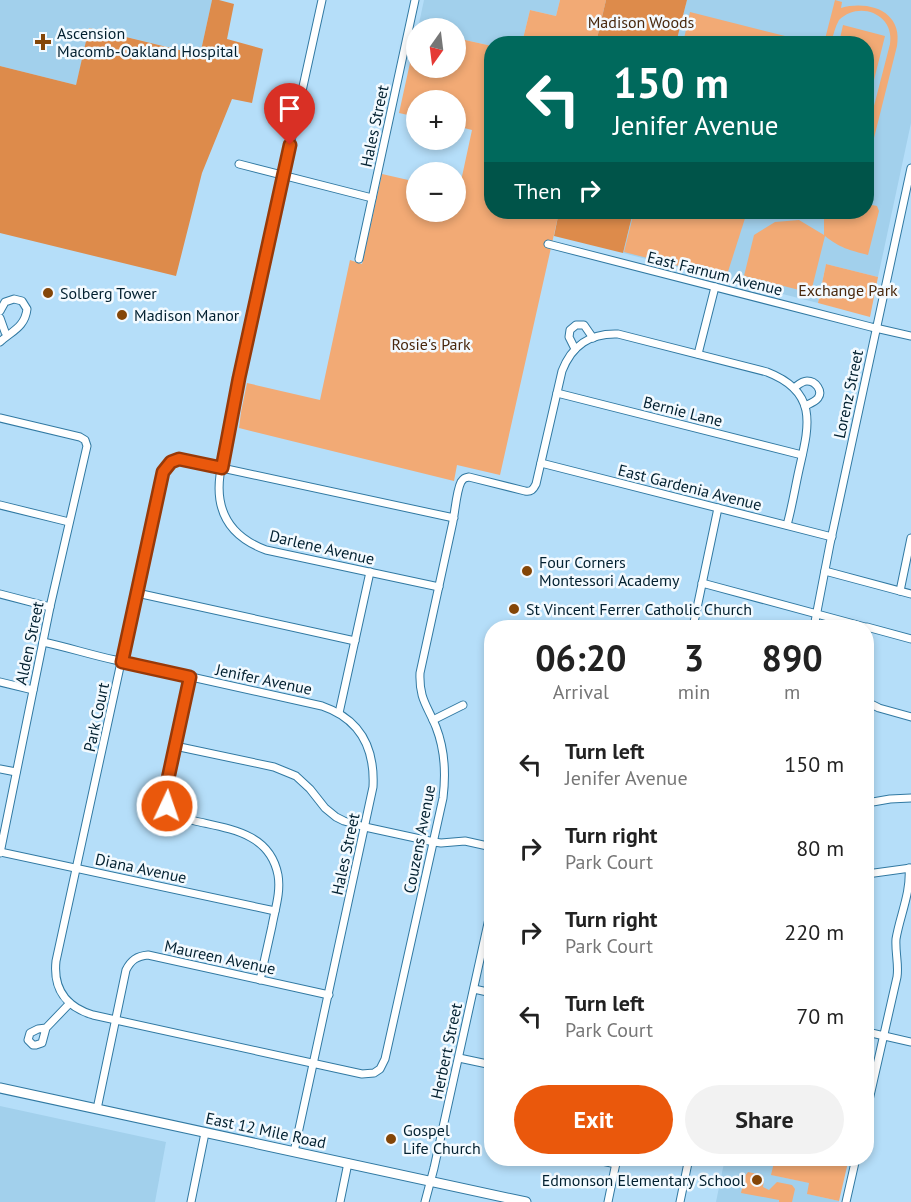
<!DOCTYPE html>
<html lang="en">
<head>
<meta charset="utf-8">
<style>
	:root { --surface:#fff; --page:#f2f2f2; --text:#222; --muted:#767676; --accent:#ea580c }
	body { margin:0; font-family:"PT Sans",sans-serif; background:var(--page); color:var(--text); height:100vh; display:flex; flex-direction:column; font-size:22px; white-space:nowrap }
	* { box-sizing:border-box; margin:0 }
	p { font-size:20px; color:var(--muted) }
	.icon { flex:none; width:33px; height:33px; fill:none; stroke:currentColor; stroke-width:2; stroke-linecap:round; stroke-linejoin:round }
	.map { position:relative; flex:1; overflow:hidden }
	.side { position:absolute; left:484px; top:620px; width:390px; height:546px; display:flex; flex-direction:column; background:var(--surface); border-radius:24px; box-shadow:0 3px 9px #0003 }
	.side>* { flex:none }
	.top-card { position:absolute; left:484px; top:36px; width:390px; height:183px; border-radius:24px; box-shadow:0 3px 9px #0003; background:#00695c; color:#fff; overflow:hidden }
	.needle { width:39px; rotate:194deg }
	.buttons { position:absolute; left:406px; top:18px; display:grid; gap:12px }
	.buttons a { display:grid; place-items:center; width:60px; height:60px; border-radius:50%; background:var(--surface); box-shadow:0 3px 9px #0003; font-size:30px }
	.pin { position:absolute; display:grid; place-items:center; width:51px; height:51px; color:#fff; margin:-62px -26px; border-radius:50% 50% 50% 0; rotate:-45deg; box-shadow:0 0 6px #0007 }
	.pin .icon { rotate:45deg }
	.me { position:absolute; width:66px; margin:-33px; rotate:3deg; stroke-linejoin:round; filter:drop-shadow(0 0 4px #0008) }
	.turn { display:flex; align-items:center; gap:21px; height:126px; padding:0 30px; font-size:27px }
	.turn .icon { width:78px; height:78px; stroke-width:2.5 }
	.turn b { display:block; font-size:42px; line-height:51px }
	.then { display:flex; align-items:center; height:57px; padding:0 30px; background:#0003; gap:12px; font-size:22px }
	.eta { display:flex; justify-content:space-evenly; align-items:center; height:102px; text-align:center }
	.eta b { font-size:36px; font-weight:700; line-height:42px }
	.primary-button { display:flex; gap:12px; margin-top:auto; padding:12px 30px }
	.primary-button a { flex:1; height:69px; border-radius:36px; background:var(--accent); color:#fff; font-size:24px; font-weight:700; line-height:69px; text-align:center }
	.primary-button a+a { background:var(--page); color:var(--text) }
	ul { padding:0; list-style:none }
	li { display:flex; align-items:center; gap:18px; height:84px; padding:0 30px }
	li div { flex:1 }
	li b { display:block; font-size:22px }
	li em { font-style:normal }
	.map>svg:first-child { display:block }
</style>
</head>
<body>
<div class="map">
<svg width="911" height="1202" viewBox="0 0 911 1202">
	<rect width="100%" height="100%" fill="#b5def9"/>
	<g fill="#a2d0ec">
		<path d="M0,0H212L200,55L90,28L76,85L0,66Z"/>
		<path d="M424,0H560L556,16L530,10L522,43L492,44V46L456,38V28H418Z"/>
		<path d="M687,0H911V123L878,277L826,264L818,303L623,253L633,212H867V44L676,43Z"/>
		<path d="M0,1106L166,1142L155,1202H0Z"/>
		<path d="M725,1158H775L772,1175L810,1183L808,1194L839,1201V1202H716Z"/>
	</g>
	<g fill="#f2aa75">
		<path d="M560,0H606L596,43H522L530,10L556,16Z"/>
		<path d="M835,0L842,2L841,8C870,0 903,12 897,46L869,158H867V133L890,44C895,14 859,0 839,20C835,27 833,36 831,43H824Z"/>
		<path d="M690,12L785,36L788,40L787,43H683Z"/>
		<path d="M843,25L885,36L867,108V44L839,43Z"/>
		<path d="M417,31V68H456V38L492,46V212H559L500,475L457,465L454,481L239,428L241,412L247,383L320,400L350,260L362,264L382,174L417,182V212H456V194L458,195L472,130L456,126V100H417V117L399,113Z"/>
		<path d="M867,204L877,206L879,211L868,255C849,250 840,248 825,236L812,288L807,292L744,276L754,235L775,222L799,220L824,235V212H867Z"/>
		<path d="M634,212H747L726,278L624,252Z"/>
		<path d="M826,264L878,277L870,317L818,303Z"/>
		<path d="M775,1158H849L839,1201L807,1194L809,1183L771,1175Z"/>
		<path d="M748,1172L762,1175L764,1179L763,1187L769,1190L777,1182L792,1185L795,1189L792,1202H779V1200L741,1193L745,1176Z"/>
	</g>
	<g fill="#dd8b4b">
		<path d="M212,0H219L234,4L227,39L263,49L252,103L232,99L202,173L176,276L0,233V66L76,85L89,28L200,55Z"/>
		<path d="M606,0H687L676,43H596Z"/>
		<path d="M559,212H633L623,253L554,236Z"/>
	</g>
	<g fill="none" stroke-linecap="round" stroke-linejoin="round">
		<defs>
			<g id="minor">
				<path d="M322,0L239,378L220,475C215,512 231,537 266,550L439,587"/>
				<path d="M239,164L372,198"/>
				<path d="M548,244L871,327L911,336"/>
				<path d="M359,259L415,0"/>
				<path d="M0,311L5,302L14,299L22,301L27,309C25,327 12,331 0,342"/>
				<path d="M0,318L5,332L7,335"/>
				<path d="M575,349L569,337L570,330L576,325H584L593,338"/>
				<path d="M698,354L715,287"/>
				<path d="M794,388C798,385 802,381 807,381C816,381 823,391 818,398C815,402 809,404 805,406"/>
				<path d="M557,393L802,455"/>
				<path d="M0,418L80,437L85,440L87,446L50,607L0,853"/>
				<path d="M541,463L832,537"/>
				<path d="M0,505L69,522"/>
				<path d="M454,518L185,460C179,459 173,460 168,465C159,474 153,515 150,529L56,961C53,989 66,1007 93,1015L362,1074L374,1073L380,1069L385,1059L443,798C446,774 445,750 436,727C427,705 419,699 420,673L452,526C455,514 456,492 461,482C464,478 464,478 469,477L525,491C531,492 533,490 536,484L562,371C572,345 590,333 618,334L767,372C819,392 809,426 799,470C795,488 792,507 787,525"/>
				<path d="M825,571L911,594"/>
				<path d="M702,583L865,627"/>
				<path d="M900,591L911,538"/>
				<path d="M137,593L355,641"/>
				<path d="M0,594L50,607"/>
				<path d="M693,627L718,508"/>
				<path d="M814,627L830,544L911,168"/>
				<path d="M867,627L911,639"/>
				<path d="M43,642C67,647 91,655 115,660L322,706C360,719 375,748 373,787L294,1152"/>
				<path d="M190,677L166,788C165,796 165,804 170,811C176,818 187,819 195,821C230,829 270,833 278,875C281,892 275,909 272,926C268,944 264,962 260,980"/>
				<path d="M0,682L33,690"/>
				<path d="M867,702L879,708L911,717"/>
				<path d="M339,713L370,572"/>
				<path d="M433,720L463,705"/>
				<path d="M175,746L274,767L296,776L310,789L325,808L336,817L344,821L365,827L434,842L441,843L465,841L492,847"/>
				<path d="M0,769L16,772"/>
				<path d="M867,803L890,799L911,798"/>
				<path d="M0,852L275,911"/>
				<path d="M867,874L911,868"/>
				<path d="M474,989L492,993"/>
				<path d="M46,1028L42,1043L36,1045H33L28,1040L30,1033L38,1029L46,1028L70,1003"/>
				<path d="M867,1032L911,1042"/>
				<path d="M459,1058L492,1065"/>
				<path d="M97,1109L126,970C131,960 137,956 148,955L329,995"/>
				<path d="M867,1109L897,977C899,965 895,952 896,939C900,915 911,893 909,868"/>
				<path d="M588,1158L616,1164"/>
				<path d="M191,1202L205,1133"/>
				<path d="M340,1202L348,1163"/>
				<path d="M425,1202L434,1168L492,905"/>
				<path d="M608,1202L617,1158"/>
				<path d="M680,1202L689,1158"/>
				<path d="M846,1202L856,1158"/>
			</g>
			<path id="secondary" d="M0,1088L526,1202"/>
		</defs>
		<use href="#minor" stroke="#3179a2" stroke-width="9"/>
		<use href="#secondary" stroke="#3179a2" stroke-width="11"/>
		<use href="#minor" stroke="#fff" stroke-width="7"/>
		<use href="#secondary" stroke="#fff" stroke-width="9"/>
	</g>
	<g fill="none" stroke-linecap="round" stroke-linejoin="round">
		<defs>
			<path id="route" d="M167,806L165,795L166,788L190,677L122,662L163,472L171,462L179,459L222,468L239,378L290,145"/>
		</defs>
		<use href="#route" stroke="#983908" stroke-width="15"/>
		<use href="#route" stroke="#ea580c" stroke-width="10"/>
	</g>
	<g fill="#844608" stroke="#f3faff" stroke-width="2">
		<path d="M40 33h6v6h6v6h-6v6h-6v-6h-6v-6h6z"/>
		<circle cx="48" cy="293" r="6"/>
		<circle cx="122" cy="315" r="6"/>
		<circle cx="527" cy="571" r="6"/>
		<circle cx="514" cy="609" r="6"/>
		<circle cx="391" cy="1139" r="6"/>
		<circle cx="757" cy="1180" r="6"/>
	</g>
	<g text-anchor="middle" stroke-width="5" stroke-linejoin="round" paint-order="stroke">
		<g font-size="16" fill="#49280d" stroke="#f3faff">
			<text x="641" y="28">Madison Woods</text>
			<text x="848" y="296">Exchange Park</text>
			<text x="431" y="350">Rosie's Park</text>
		</g>
		<g font-size="16" fill="#022030" stroke="#f3faff" text-anchor="start">
			<text x="57" y="39">Ascension<tspan x="57" dy="18">Macomb-Oakland Hospital</tspan></text>
			<text x="60" y="299">Solberg Tower</text>
			<text x="134" y="321">Madison Manor</text>
			<text x="539" y="568">Four Corners<tspan x="539" dy="18">Montessori Academy</tspan></text>
			<text x="526" y="615">St Vincent Ferrer Catholic Church</text>
			<text x="403" y="1136">Gospel<tspan x="403" dy="18">Life Church</tspan></text>
			<text x="745" y="1186" text-anchor="end">Edmonson Elementary School</text>
		</g>
		<g font-size="16" fill="#022030" stroke="#f3faff">
			<text transform="translate(374 126) rotate(-78)" y="6">Hales Street</text>
			<text transform="translate(715 273) rotate(14)" y="6">East Farnum Avenue</text>
			<text transform="translate(848 394) rotate(-78)" y="6">Lorenz Street</text>
			<text transform="translate(683 411) rotate(14)" y="6">Bernie Lane</text>
			<text transform="translate(690 487) rotate(14)" y="6">East Gardenia Avenue</text>
			<text transform="translate(322 547) rotate(13)" y="6">Darlene Avenue</text>
			<text transform="translate(29 643) rotate(-78)" y="6">Alden Street</text>
			<text transform="translate(264 679) rotate(12)" y="6">Jenifer Avenue</text>
			<text transform="translate(96 717) rotate(-78)" y="6">Park Court</text>
			<text transform="translate(419 839) rotate(-79)" y="6">Couzens Avenue</text>
			<text transform="translate(345 854) rotate(-78)" y="6">Hales Street</text>
			<text transform="translate(141 868) rotate(12)" y="6">Diana Avenue</text>
			<text transform="translate(220 957) rotate(12)" y="6">Maureen Avenue</text>
			<text transform="translate(446 1051) rotate(-78)" y="6">Herbert Street</text>
			<text transform="translate(266 1130) rotate(12)" y="6">East 12 Mile Road</text>
		</g>
	</g>
</svg>
<div class="buttons">
<a><svg class="needle" viewBox="-14 -14 28 28"><path d="M0-13l5 13h-10z" fill="#e53935"/><path d="M0 13l5-13h-10z" fill="#767676"/></svg></a>
<a>+</a>
<a>−</a>
</div>
<div class="pin" style="left:290px;top:145px;background:#d93025"><svg class="icon" aria-label="arrive" viewBox="0 0 24 24"><path d="M6 21V4h12l-3 4 3 4H6"/></svg></div>
<svg class="me" style="left:167px;top:806px" viewBox="-20 -20 40 40"><circle r="17" fill="#ea580c" stroke="#fff" stroke-width="3"/><path d="M0-11L8 9 0 5-8 9z" fill="#fff"/></svg>
<div class="top-card">
<div class="turn"><svg class="icon" aria-label="left" viewBox="0 0 24 24"><path d="M17 20v-9H6M10 6l-5 5 5 5"/></svg><div><b>150 m</b>Jenifer Avenue</div></div>
<div class="then">Then<svg class="icon" aria-label="right" viewBox="0 0 24 24"><path d="M7 20v-9h11M14 6l5 5-5 5"/></svg></div>
</div>
<section class="side">
<div class="eta">
<div><b>06:20</b><p>Arrival</p></div>
<div><b>3</b><p>min</p></div>
<div><b>890</b><p>m</p></div>
</div>
<ul>
<li><svg class="icon" aria-label="left" viewBox="0 0 24 24"><path d="M17 20v-9H6M10 6l-5 5 5 5"/></svg><div><b>Turn left</b><p>Jenifer Avenue</p></div><em>150 m</em></li>
<li><svg class="icon" aria-label="right" viewBox="0 0 24 24"><path d="M7 20v-9h11M14 6l5 5-5 5"/></svg><div><b>Turn right</b><p>Park Court</p></div><em>80 m</em></li>
<li><svg class="icon" aria-label="right" viewBox="0 0 24 24"><path d="M7 20v-9h11M14 6l5 5-5 5"/></svg><div><b>Turn right</b><p>Park Court</p></div><em>220 m</em></li>
<li><svg class="icon" aria-label="left" viewBox="0 0 24 24"><path d="M17 20v-9H6M10 6l-5 5 5 5"/></svg><div><b>Turn left</b><p>Park Court</p></div><em>70 m</em></li>
</ul>
<div class="primary-button"><a>Exit</a><a>Share</a></div>
</section>
</div>
</body>
</html>
